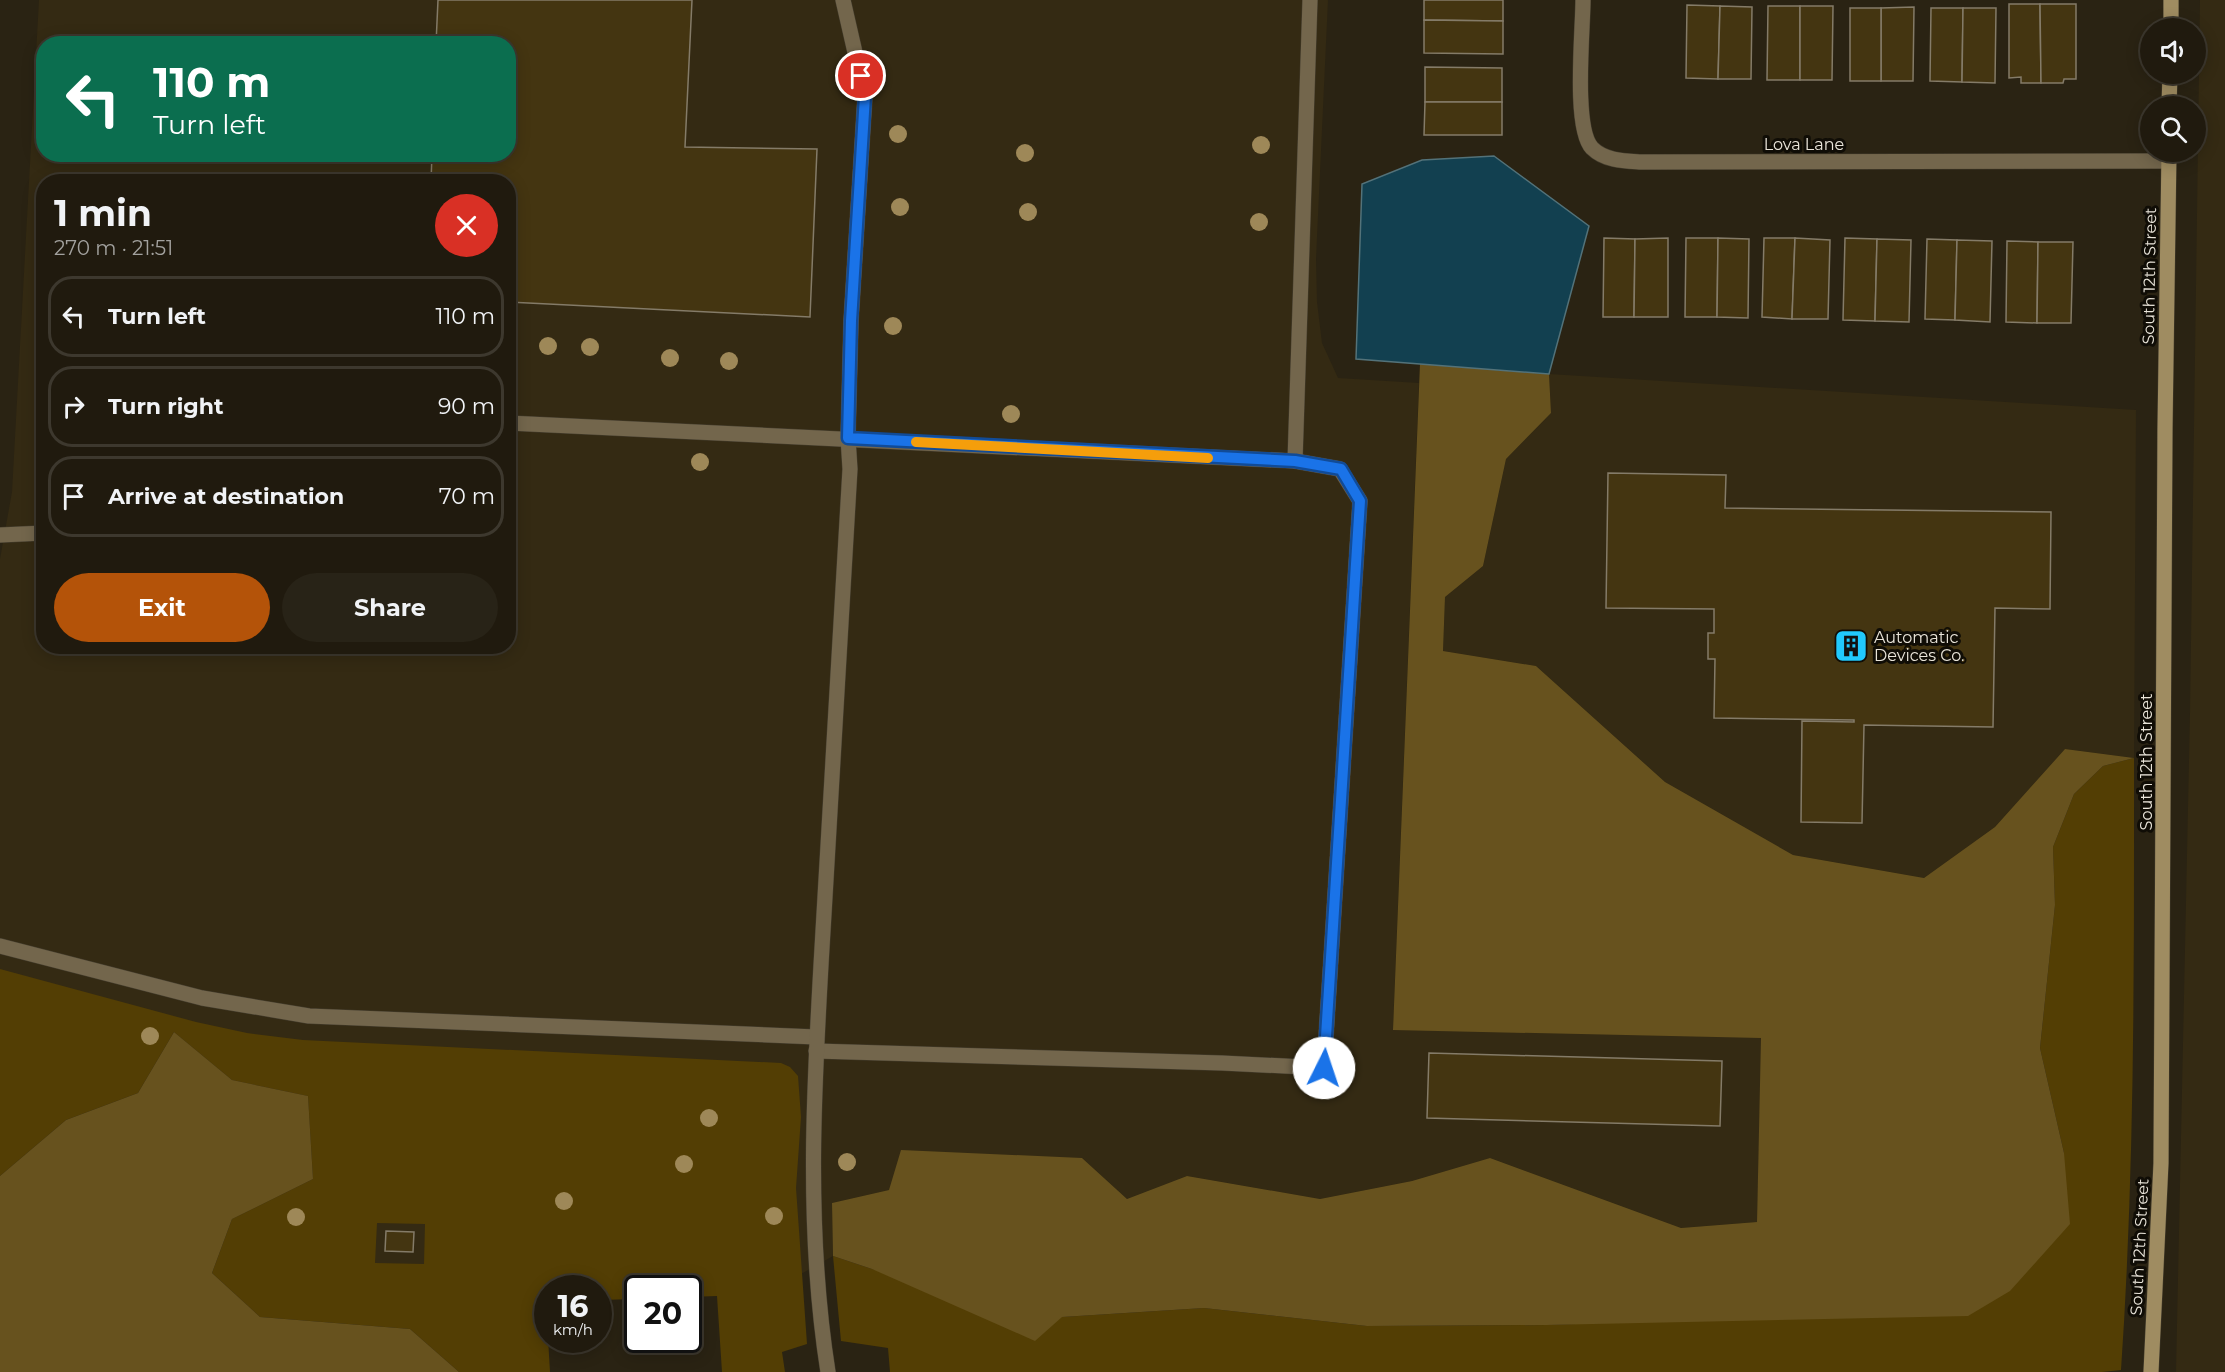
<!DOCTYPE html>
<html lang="en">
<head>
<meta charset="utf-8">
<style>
	:root { --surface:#201a0e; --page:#282317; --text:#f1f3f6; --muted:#a2a19e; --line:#3d382e; --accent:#b45309 }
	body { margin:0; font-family:Montserrat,sans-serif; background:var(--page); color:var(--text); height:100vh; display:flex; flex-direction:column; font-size:22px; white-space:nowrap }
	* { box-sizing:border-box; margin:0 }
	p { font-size:20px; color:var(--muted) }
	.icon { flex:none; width:33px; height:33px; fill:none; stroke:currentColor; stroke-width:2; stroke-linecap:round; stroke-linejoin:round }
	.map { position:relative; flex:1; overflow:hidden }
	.panel { position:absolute; left:36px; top:174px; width:480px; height:480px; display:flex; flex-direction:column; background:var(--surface); border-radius:24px; box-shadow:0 3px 15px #0003,0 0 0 2px var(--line) }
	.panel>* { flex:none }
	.top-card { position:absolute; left:36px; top:36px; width:480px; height:126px; border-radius:24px; box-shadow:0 3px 15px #0003,0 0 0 2px var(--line); background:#0b6e4f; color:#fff; overflow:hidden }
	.tools { position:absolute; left:2140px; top:18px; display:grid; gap:12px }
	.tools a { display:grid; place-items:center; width:66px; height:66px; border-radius:50%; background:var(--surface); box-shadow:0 3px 15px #0003,0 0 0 2px var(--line); font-size:30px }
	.speed { position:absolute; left:534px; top:1275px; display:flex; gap:12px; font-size:30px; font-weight:700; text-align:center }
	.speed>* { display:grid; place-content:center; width:78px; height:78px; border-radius:50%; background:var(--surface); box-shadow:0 3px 15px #0003,0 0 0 2px var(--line); line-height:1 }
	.speed small { font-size:15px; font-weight:400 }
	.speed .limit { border:3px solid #111; border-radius:9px; background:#fff; color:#111 }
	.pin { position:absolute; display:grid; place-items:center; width:51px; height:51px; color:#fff; margin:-26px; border:3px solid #fff; border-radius:50%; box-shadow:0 2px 6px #0007 }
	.me { position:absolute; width:66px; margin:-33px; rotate:4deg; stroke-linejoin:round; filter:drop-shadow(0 0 4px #0008) }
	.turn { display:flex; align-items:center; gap:21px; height:126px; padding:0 18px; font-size:27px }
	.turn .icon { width:78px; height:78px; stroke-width:2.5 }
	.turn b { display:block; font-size:42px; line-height:51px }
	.round { display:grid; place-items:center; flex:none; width:63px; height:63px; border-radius:32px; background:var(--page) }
	.summary { display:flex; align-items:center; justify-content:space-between; height:102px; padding:0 18px }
	h1 { font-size:36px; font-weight:700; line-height:45px }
	.action { display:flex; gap:12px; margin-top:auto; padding:12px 18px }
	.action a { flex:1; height:69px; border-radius:36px; background:var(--accent); color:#fff; font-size:24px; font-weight:700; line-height:69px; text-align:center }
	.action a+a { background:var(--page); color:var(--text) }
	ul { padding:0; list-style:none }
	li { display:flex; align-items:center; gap:18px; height:81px; margin:0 12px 9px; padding:0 6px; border:3px solid var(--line); border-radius:24px }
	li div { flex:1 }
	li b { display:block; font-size:22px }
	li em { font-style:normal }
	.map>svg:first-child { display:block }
</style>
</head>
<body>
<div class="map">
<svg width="2225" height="1372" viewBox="0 0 2225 1372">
	<rect width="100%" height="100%" fill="#2a2313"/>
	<g fill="#342a13" fill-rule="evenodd">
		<path d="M39,0H1328L1316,259L1317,302L1322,343L1338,378L1419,383L1393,1029L1762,1037L1757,1222L1681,1228L1490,1158L1412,1181L1320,1199L1187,1176L1127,1199L1082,1158L889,1190L832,1203L833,1256L801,1274L733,1221L458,1309L232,1219V1080L174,1032L0,994V559L12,492ZM44,44H508V154H44ZM44,182H508V646H44Z"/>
		<path d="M2200,0H2225V1372H2176L2190,713Z"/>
		<path d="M1549,374L2136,410L2134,758L2065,749L1995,827L1924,878L1793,855L1665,782L1536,666L1443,651L1445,597L1483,566L1506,459L1551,413Z"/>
	</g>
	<g fill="#533e04" fill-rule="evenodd">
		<path d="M2134,758C2134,962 2135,1166 2121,1370L2102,1372H890L888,1348L841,1341L833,1256L872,1269L1062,1317L1204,1308L1367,1326L1547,1325L1720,1319L2064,1153L2040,1048L2055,905L2053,847L2074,794L2103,766Z"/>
		<path d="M0,969L196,1022L247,1033L303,1040L781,1063L790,1067L798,1076L801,1117L796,1188L807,1344L782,1352L785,1372H722L717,1296L689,1297L688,1288H638L637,1299L599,1300L598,1288H548L546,1303L550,1372H459L410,1329L260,1317L212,1273L232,1219L313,1179L308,1096L232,1080L174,1032L138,1093L66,1120L0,1176ZM377,1223L425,1224L424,1264L375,1263Z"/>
	</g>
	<g fill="#67521e">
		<path d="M1420,364L1549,374L1551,413L1506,459L1483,566L1445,597L1443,651L1536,666L1665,782L1793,855L1924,878L1995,827L2065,749L2134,758L2103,766L2074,794L2053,847L2055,905L2040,1048L2064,1153L2070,1224L2010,1291L1968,1316L1547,1325L1367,1326L1204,1308L1062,1317L1035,1341L872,1269L833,1256L832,1203L889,1190L901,1150L1082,1158L1127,1199L1187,1176L1320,1199L1412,1181L1490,1158L1681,1228L1757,1222L1761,1038L1393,1030Z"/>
		<path d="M174,1032L232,1080L308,1096L313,1179L232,1219L212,1273L260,1317L410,1329L459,1372H0V1176L66,1120L138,1093Z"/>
	</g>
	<path fill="#124050" stroke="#537279" stroke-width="1.5" d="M1494,156L1589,226L1549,374L1356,359L1362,184L1422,160Z"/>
	<g fill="#443511" stroke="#847b68" stroke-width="1.5">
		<path d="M438,0H692L685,147L817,149L810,317L508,302V182H431L432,154H508V44H436Z"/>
		<path d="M1424,0H1503V21L1424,20Z"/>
		<path d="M2009,4H2040L2041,83H2021V77L2009,78Z"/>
		<path d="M2040,4H2076V79H2064L2063,83H2041Z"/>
		<path d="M1687,5L1720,6L1718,79L1686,78Z"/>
		<path d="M1720,6L1752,7L1751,79H1718Z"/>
		<path d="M1768,6H1800V80H1767Z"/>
		<path d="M1800,6H1833L1832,80H1800Z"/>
		<path d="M1914,7L1913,81H1881V8Z"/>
		<rect x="1850" y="8" width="31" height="73"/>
		<path d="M1931,8H1963L1962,82L1930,81Z"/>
		<path d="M1963,8H1996L1995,83L1962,82Z"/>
		<path d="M1424,20L1503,21V54L1424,53Z"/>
		<path d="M1425,67L1502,68V102H1425Z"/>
		<path d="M1425,102H1502V135H1424Z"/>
		<path d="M1604,238L1635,239L1634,317H1603Z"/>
		<path d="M1668,238V317H1634L1635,239Z"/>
		<path d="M1686,238H1718L1717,317H1685Z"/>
		<path d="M1718,238L1749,239L1748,318L1717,317Z"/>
		<path d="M1764,238H1795L1792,319L1762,317Z"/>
		<path d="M1795,238L1830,240L1828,319H1792Z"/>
		<path d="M1845,238L1877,239L1875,321L1843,320Z"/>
		<path d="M1877,239L1911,240L1909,322L1875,321Z"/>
		<path d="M1927,239L1957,240L1955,320L1925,319Z"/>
		<path d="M1957,240L1992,241L1990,322L1955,320Z"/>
		<path d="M2007,241L2038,242L2037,323L2006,322Z"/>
		<path d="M2038,242H2073L2071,323H2037Z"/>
		<path d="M1608,473L1726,475L1725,508L2051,512L2050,609L1995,608L1993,727L1864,725L1862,823L1801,822L1802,721L1854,722V720L1714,718L1715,659H1708V633H1714V609L1606,608Z"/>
		<path d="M1429,1053L1722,1061L1720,1126L1427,1118Z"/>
		<path d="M386,1231L414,1232L413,1252L385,1251Z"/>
	</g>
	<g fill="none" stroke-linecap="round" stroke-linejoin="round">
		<defs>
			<g id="lane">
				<path d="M508,423L1295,461L1310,0"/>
				<path d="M0,535L44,533"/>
				<path d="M0,946L202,998L309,1016L816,1037"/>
				<path d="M816,1051L1222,1063L1324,1068L1360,501L1340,469L1295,461"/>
				<path d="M828,1372C804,1220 815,1067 824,914C832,766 841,618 850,469L848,438L851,321L865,96L843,0"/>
			</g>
			<path id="street" d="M1583,0C1583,30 1573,128 1592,148C1605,161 1625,161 1641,162L2169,161"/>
			<g id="secondary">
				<path d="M2171,28V0"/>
				<path d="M2169,106L2170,74"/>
				<path d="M2151,1372L2161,1163L2165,429L2169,152"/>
			</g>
		</defs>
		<use href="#lane" stroke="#453e2f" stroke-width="16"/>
		<use href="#street" stroke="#453e2f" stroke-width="16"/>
		<use href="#secondary" stroke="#453e2f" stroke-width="16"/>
		<use href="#lane" stroke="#73664c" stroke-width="15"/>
		<use href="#street" stroke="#73664c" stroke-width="15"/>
		<use href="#secondary" stroke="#9f8c61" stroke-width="15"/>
	</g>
	<g fill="#9e8858">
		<circle cx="898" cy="134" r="9"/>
		<circle cx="1261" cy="145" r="9"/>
		<circle cx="1025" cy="153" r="9"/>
		<circle cx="900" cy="207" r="9"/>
		<circle cx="1028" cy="212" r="9"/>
		<circle cx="1259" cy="222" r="9"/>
		<circle cx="893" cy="326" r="9"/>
		<circle cx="548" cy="346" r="9"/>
		<circle cx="590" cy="347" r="9"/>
		<circle cx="670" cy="358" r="9"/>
		<circle cx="729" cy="361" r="9"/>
		<circle cx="1011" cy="414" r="9"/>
		<circle cx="700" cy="462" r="9"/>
		<circle cx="150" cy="1036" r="9"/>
		<circle cx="709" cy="1118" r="9"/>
		<circle cx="847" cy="1162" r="9"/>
		<circle cx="684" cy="1164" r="9"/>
		<circle cx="564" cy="1201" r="9"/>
		<circle cx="774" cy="1216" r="9"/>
		<circle cx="296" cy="1217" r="9"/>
	</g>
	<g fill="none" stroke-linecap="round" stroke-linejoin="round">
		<defs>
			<path id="route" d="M861,76L865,96L851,321L848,438L1295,461L1341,469L1360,501L1324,1068"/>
		</defs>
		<use href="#route" stroke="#114b97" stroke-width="15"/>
		<use href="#route" stroke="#1a73e8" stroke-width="10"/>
		<path stroke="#f59e0b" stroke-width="10" d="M916,442L1208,458"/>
	</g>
	<defs>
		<symbol id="building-square" viewBox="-11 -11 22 22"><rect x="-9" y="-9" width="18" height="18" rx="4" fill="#21c9fd" stroke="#100d06"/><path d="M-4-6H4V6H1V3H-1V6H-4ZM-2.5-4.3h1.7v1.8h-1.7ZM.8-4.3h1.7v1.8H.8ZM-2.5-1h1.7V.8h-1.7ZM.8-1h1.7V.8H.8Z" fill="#111"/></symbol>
	</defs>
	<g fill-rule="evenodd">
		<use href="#building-square" x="1832" y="627" width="38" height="38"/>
	</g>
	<g text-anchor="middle" stroke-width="6" stroke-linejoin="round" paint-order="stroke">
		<g font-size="16" fill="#eae5da" stroke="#100d06">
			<text x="1804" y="150">Lova Lane</text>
			<text transform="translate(2149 276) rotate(-89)" y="6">South 12th Street</text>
			<text transform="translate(2146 762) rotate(-90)" y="6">South 12th Street</text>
			<text transform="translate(2139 1247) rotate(-87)" y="6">South 12th Street</text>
		</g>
		<g font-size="16" fill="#eae5da" stroke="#100d06" text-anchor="start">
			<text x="1874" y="643">Automatic<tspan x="1874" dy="18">Devices Co.</tspan></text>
		</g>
	</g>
</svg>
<div class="tools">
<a><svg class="icon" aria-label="sound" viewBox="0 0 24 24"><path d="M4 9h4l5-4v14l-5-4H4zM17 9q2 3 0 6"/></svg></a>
<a><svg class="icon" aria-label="search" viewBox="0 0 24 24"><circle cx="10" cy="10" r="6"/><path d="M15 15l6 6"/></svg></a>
</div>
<div class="speed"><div>16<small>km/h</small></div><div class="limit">20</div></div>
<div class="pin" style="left:861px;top:76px;background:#d93025"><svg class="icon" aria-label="arrive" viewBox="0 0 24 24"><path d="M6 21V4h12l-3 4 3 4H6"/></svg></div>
<svg class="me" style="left:1324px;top:1068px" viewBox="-20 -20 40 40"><circle r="19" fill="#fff"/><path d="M0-13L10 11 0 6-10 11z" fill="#1a73e8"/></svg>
<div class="top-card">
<div class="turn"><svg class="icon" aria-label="left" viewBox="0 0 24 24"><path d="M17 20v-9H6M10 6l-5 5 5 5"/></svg><div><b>110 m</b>Turn left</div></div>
</div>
<section class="panel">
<div class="summary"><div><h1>1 min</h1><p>270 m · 21:51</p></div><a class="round" style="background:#d93025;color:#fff"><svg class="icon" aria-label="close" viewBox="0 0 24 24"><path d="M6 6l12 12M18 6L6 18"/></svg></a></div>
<ul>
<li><svg class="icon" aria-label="left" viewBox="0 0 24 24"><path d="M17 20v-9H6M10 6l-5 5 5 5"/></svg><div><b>Turn left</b></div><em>110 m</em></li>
<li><svg class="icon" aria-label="right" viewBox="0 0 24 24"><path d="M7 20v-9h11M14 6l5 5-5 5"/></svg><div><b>Turn right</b></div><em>90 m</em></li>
<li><svg class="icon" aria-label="arrive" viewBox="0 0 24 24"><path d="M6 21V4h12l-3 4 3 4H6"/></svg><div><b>Arrive at destination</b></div><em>70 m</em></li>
</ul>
<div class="action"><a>Exit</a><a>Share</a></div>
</section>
</div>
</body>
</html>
